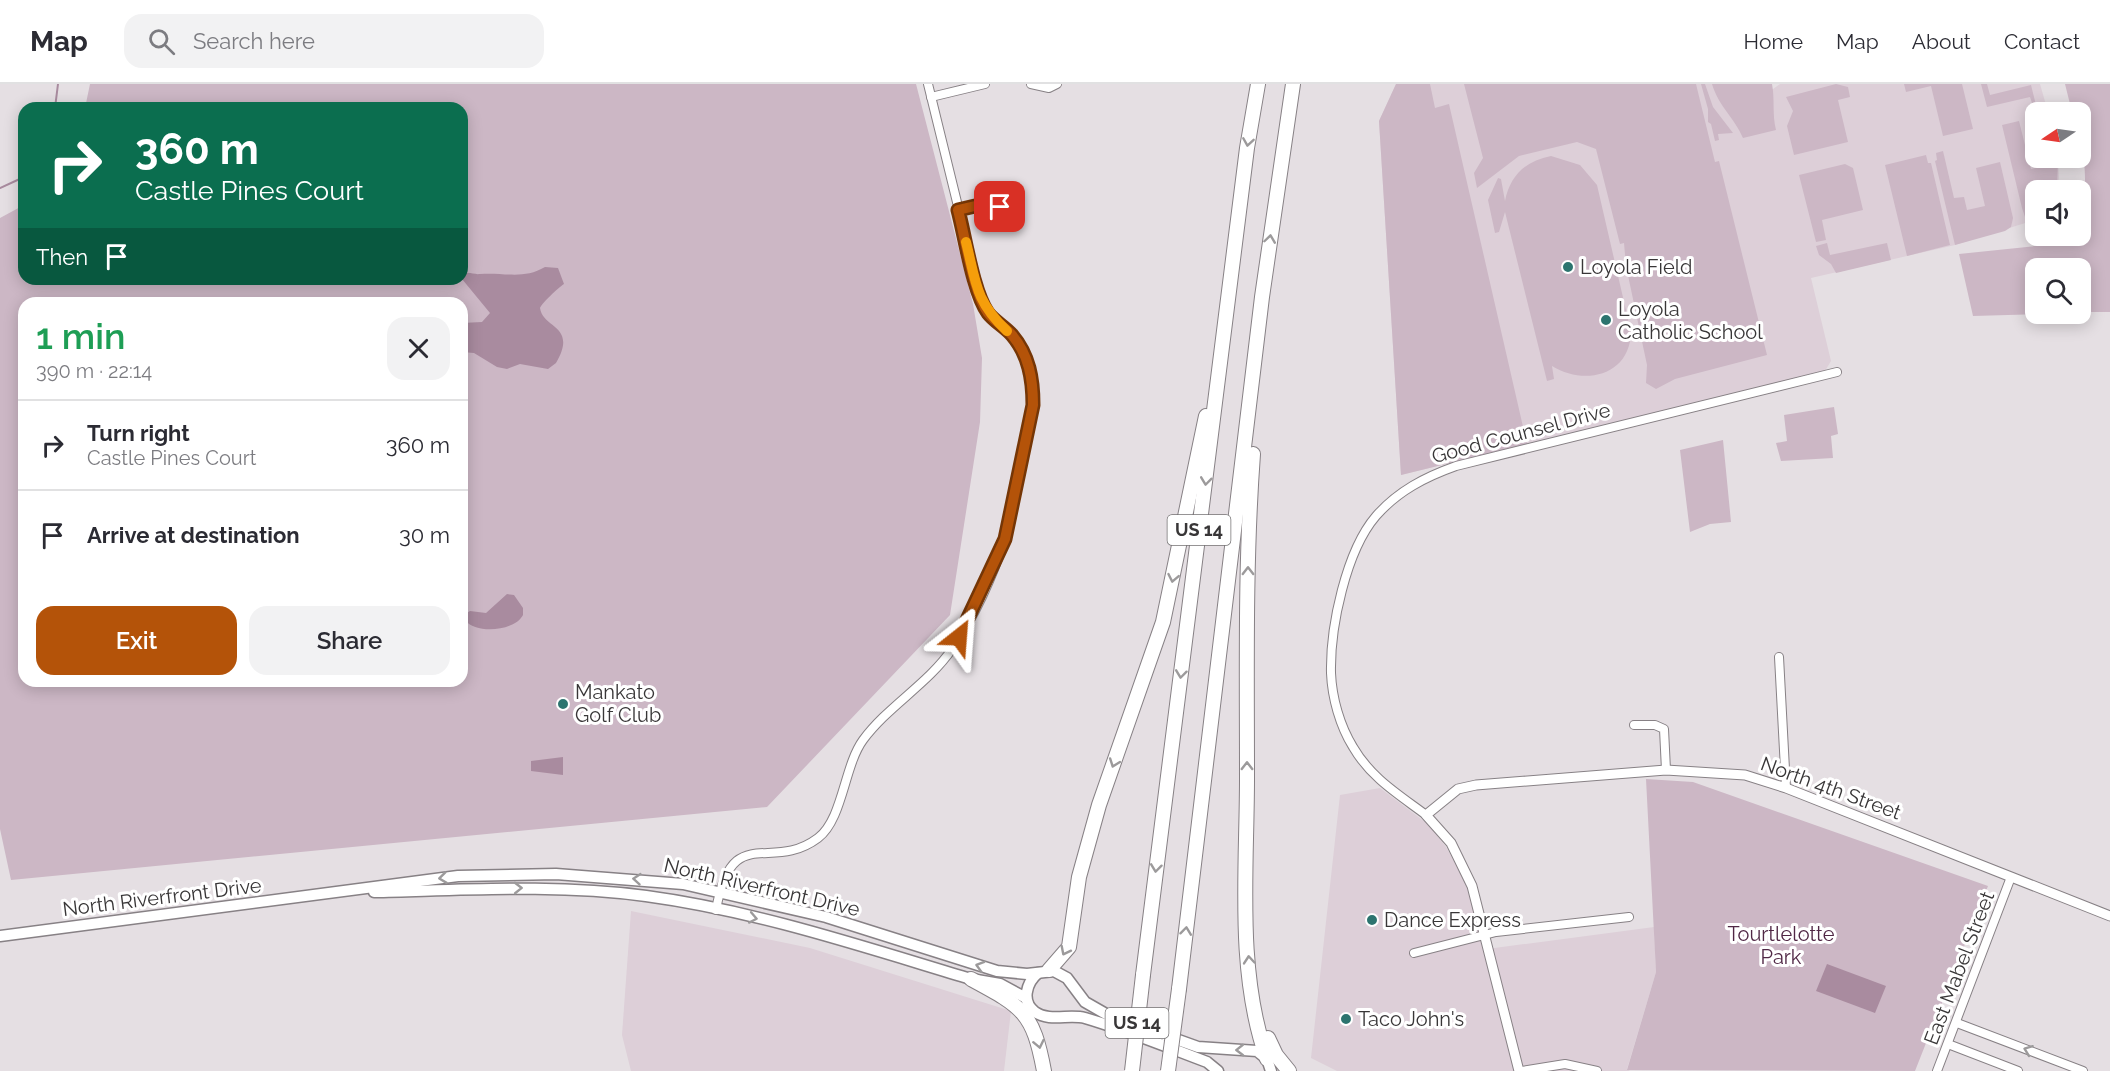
<!DOCTYPE html>
<html lang="en">
<head>
<meta charset="utf-8">
<style>
	:root { --surface:#fff; --page:#f2f2f3; --text:#2b2b33; --muted:#7c7c81; --line:#e1e1e2; --accent:#b45309 }
	body { margin:0; font-family:Raleway,sans-serif; background:var(--page); color:var(--text); height:100vh; display:flex; flex-direction:column; font-size:22px; white-space:nowrap }
	* { box-sizing:border-box; margin:0 }
	p { font-size:20px; color:var(--muted) }
	.icon { flex:none; width:33px; height:33px; fill:none; stroke:currentColor; stroke-width:2; stroke-linecap:round; stroke-linejoin:round }
	.map { position:relative; flex:1; overflow:hidden }
	.drawer { position:absolute; left:18px; top:213px; width:450px; height:390px; display:flex; flex-direction:column; background:var(--surface); border-radius:18px; box-shadow:0 3px 15px #0003 }
	.drawer>* { flex:none }
	.banner { position:absolute; left:18px; top:18px; width:450px; height:183px; border-radius:18px; box-shadow:0 3px 15px #0003; background:#0b6e4f; color:#fff; overflow:hidden }
	.needle { width:39px; rotate:257deg }
	.buttons { position:absolute; left:2025px; top:18px; display:grid; gap:12px }
	.buttons a { display:grid; place-items:center; width:66px; height:66px; border-radius:12px; background:var(--surface); box-shadow:0 3px 15px #0003; font-size:30px }
	.pin { position:absolute; display:grid; place-items:center; width:51px; height:51px; color:#fff; margin:-26px; border-radius:12px; box-shadow:0 3px 9px #0006 }
	.me { position:absolute; width:66px; margin:-33px; rotate:28deg; stroke-linejoin:round; filter:drop-shadow(0 0 4px #0008) }
	.turn { display:flex; align-items:center; gap:21px; height:126px; padding:0 18px; font-size:27px }
	.turn .icon { width:78px; height:78px; stroke-width:2.5 }
	.turn b { display:block; font-size:42px; line-height:51px }
	.then { display:flex; align-items:center; height:57px; padding:0 18px; background:#0003; gap:12px; font-size:22px }
	.round { display:grid; place-items:center; flex:none; width:63px; height:63px; border-radius:18px; background:var(--page) }
	.headline { display:flex; align-items:center; justify-content:space-between; height:102px; padding:0 18px }
	h1 { font-size:36px; font-weight:600; line-height:45px; color:#1e9e55 }
	.action { display:flex; gap:12px; margin-top:auto; padding:12px 18px }
	.action a { flex:1; height:69px; border-radius:18px; background:var(--accent); color:#fff; font-size:24px; font-weight:600; line-height:69px; text-align:center }
	.action a+a { background:var(--page); color:var(--text) }
	ul { padding:0; list-style:none }
	li { display:flex; align-items:center; gap:18px; height:90px; padding:0 18px; border-top:2px solid var(--line) }
	li div { flex:1 }
	li b { display:block; font-size:22px }
	li em { font-style:normal }
	header { display:flex; align-items:center; gap:36px; box-sizing:border-box; height:84px; padding:0 30px; background:var(--surface); border-bottom:2px solid var(--line) }
	header strong { font-size:28px }
	nav { display:flex; gap:33px; margin-inline-start:auto; font-size:21px }
	.search { width:420px; height:54px; background:var(--page); display:flex; align-items:center; gap:15px; box-sizing:border-box; padding:0 21px; border-radius:18px; color:var(--muted); font-size:22px }
	.map>svg:first-child { display:block }
</style>
</head>
<body>
<header>
<strong>Map</strong>
<div class="search"><svg class="icon" aria-label="search" viewBox="0 0 24 24"><circle cx="10" cy="10" r="6"/><path d="M15 15l6 6"/></svg>Search here</div>
<nav><a>Home</a><a>Map</a><a>About</a><a>Contact</a></nav>
</header>
<div class="map">
<svg width="2110" height="987" viewBox="0 0 2110 987">
	<rect width="100%" height="100%" fill="#e5dfe3"/>
	<g fill="#ddcfd8">
		<path d="M1396,0H1718L1773,5L1780,0H2040L2048,28H2036V74H2058L2059,94L2057,106H2036L2035,136L1955,161L1811,194L1831,277L1825,287L1401,391L1379,37Z"/>
		<path d="M1380,704L1429,741L1446,763L1474,811L1487,865L1654,843L1656,888L1627,985L1630,987H1337L1311,974L1340,711Z"/>
		<path d="M631,827L810,864L1011,927L1004,987H631L622,951Z"/>
	</g>
	<g fill="#ccb7c5" fill-rule="evenodd">
		<path d="M90,0H916L973,220L982,274L980,338L950,531L767,723L11,796L0,745V134L24,121V195H462V24H85ZM24,219H462V597H24Z"/>
		<path d="M1396,0H1430L1435,24L1449,20L1527,360L1401,391L1379,37Z"/>
		<path d="M1464,0H1696L1715,78L1719,77L1767,271L1675,295L1656,305L1646,299L1647,281L1626,182L1624,159L1620,160L1596,65L1577,58L1519,72L1477,104L1474,89L1483,74Z"/>
		<path d="M1701,0H1705L1713,23L1733,49L1718,50L1719,56L1715,57L1711,40L1708,38V25Z"/>
		<path d="M1712,0H1772C1775,15 1772,30 1776,46L1743,54C1734,33 1719,23 1712,0Z"/>
		<path d="M1836,0L1848,3L1850,13L1838,16L1848,58L1794,71L1787,42L1793,27L1786,13Z"/>
		<path d="M1904,0H1962L1973,45L1943,52L1931,2L1906,8Z"/>
		<path d="M1981,0H1987L1990,11L2031,1L2036,21L2033,22L2030,13L1987,23Z"/>
		<path d="M2065,0H2110V228H2081L2080,184H2036V230H2045L1973,232L1959,170L2045,161L2060,152H2080C2080,132 2085,114 2085,95C2085,73 2080,51 2080,28H2072Z"/>
		<path d="M2019,37L2031,85L2047,81L2045,74H2058L2057,106H2036L2035,136L2033,137L2025,133L2022,124L2002,41Z"/>
		<path d="M1943,67L1954,114L1964,113L1967,126L1985,122L1976,84L2000,78L2013,134L2011,143L2005,147L1955,161L1935,77L1937,76L1936,69Z"/>
		<path d="M1926,71L1928,79H1931L1950,161L1907,172L1885,81Z"/>
		<path d="M1551,72L1580,81L1597,101L1631,248C1630,292 1584,302 1552,282L1554,295L1547,297L1505,128L1499,148L1495,149L1488,116L1498,94L1501,95L1505,117C1510,92 1525,77 1551,72Z"/>
		<path d="M1845,80L1853,84L1863,126L1822,136L1826,156L1816,158L1799,91Z"/>
		<path d="M1827,159L1830,171L1887,159L1891,176L1836,189L1831,180L1819,171L1816,162Z"/>
		<path d="M1834,323L1838,350L1831,352L1833,374L1781,377L1776,359L1787,357L1784,331Z"/>
		<path d="M1723,356L1731,438L1710,440L1690,448L1680,366Z"/>
		<path d="M1646,695L1693,698L1988,802L1915,987L1627,986L1656,888Z"/>
	</g>
	<g fill="#a98b9f">
		<path d="M545,183L558,184L564,200C558,204 542,219 540,224C543,245 578,241 556,279L548,285L520,280L507,285L497,283L474,269L462,268V239L482,238L490,229L462,195V190C469,187 474,191 480,190C504,188 523,196 545,183Z"/>
		<path d="M507,510L514,511L523,524V531C515,547 476,551 465,536V530L470,527L486,529Z"/>
		<path d="M563,673V691L531,687V677Z"/>
		<path d="M1827,880L1886,902L1875,929L1816,907Z"/>
	</g>
	<g fill="none" stroke-linecap="round" stroke-linejoin="round">
		<g stroke="#a98b9f" stroke-width="2">
			<path d="M55,24L58,0"/>
			<path d="M0,104L24,93"/>
		</g>
		<defs>
			<g id="minor">
				<path d="M1031,0L1049,4L1057,0"/>
				<path d="M931,13L985,0"/>
				<path d="M958,126C982,120 996,121 1018,133"/>
				<path d="M1779,573L1786,704"/>
				<path d="M1634,641H1655L1664,645L1666,686"/>
				<path d="M1426,731C1398,710 1371,694 1353,663C1340,642 1332,614 1331,589C1330,543 1346,467 1376,432C1398,407 1425,393 1456,382L1837,288"/>
				<path d="M716,826C732,736 770,790 818,754C843,735 844,682 863,656C888,622 928,600 952,565C974,534 993,492 1005,455C1011,435 1012,413 1016,393C1025,357 1041,319 1029,282C1020,253 992,239 980,212L928,0"/>
				<path d="M1414,869L1496,848L1629,833"/>
				<path d="M1957,939L2083,987"/>
				<path d="M1948,960L2018,987"/>
				<path d="M1522,987L1565,980L1597,987"/>
				<path d="M1937,987L2011,793"/>
			</g>
			<path id="tertiary" d="M1519,987L1472,802L1451,759L1426,731L1458,705L1476,701L1666,686L1745,691L1786,704L2110,832"/>
			<g id="secondary">
				<path d="M374,808C465,806 556,800 646,812C757,827 864,863 971,895L1000,900L1026,914"/>
				<path d="M0,852L458,792L556,790L683,800L826,833L997,887L1027,890L1054,887L1067,894L1085,918L1106,930L1198,963L1257,967L1267,975L1271,987"/>
				<path d="M1038,889C1026,899 1021,918 1035,928C1049,938 1069,930 1085,934C1126,946 1167,963 1207,978L1218,987"/>
			</g>
			<g id="motorway">
				<path d="M1253,370C1245,478 1247,586 1247,694C1247,786 1236,887 1267,975"/>
				<path d="M1049,886L1069,863L1079,793L1099,721L1163,538L1206,332"/>
				<path d="M1143,891L1247,64L1258,0"/>
				<path d="M971,895C1023,923 1033,928 1044,987"/>
				<path d="M1179,905L1262,213L1293,0"/>
				<path d="M1268,954L1276,971L1289,987"/>
			</g>
		</defs>
		<use href="#minor" stroke="#878185" stroke-width="10"/>
		<use href="#tertiary" stroke="#878185" stroke-width="11"/>
		<use href="#secondary" stroke="#878185" stroke-width="13"/>
		<use href="#motorway" stroke="#878185" stroke-width="16"/>
		<use href="#minor" stroke="#fff" stroke-width="8"/>
		<use href="#tertiary" stroke="#fff" stroke-width="9"/>
		<use href="#secondary" stroke="#fff" stroke-width="10"/>
		<use href="#motorway" stroke="#fff" stroke-width="14"/>
		<defs>
			<g id="motorway-bridge">
				<path d="M1132,987L1143,891"/>
				<path d="M1168,987L1179,905"/>
			</g>
		</defs>
		<use href="#motorway-bridge" stroke="#878185" stroke-width="16" stroke-linecap="butt"/>
		<use href="#motorway-bridge" stroke="#fff" stroke-width="14"/>
	</g>
	<defs><path id="oneway-chevron" d="M-2-3.5L2.5 0L-2 3.5" fill="none" stroke-width="1.6" stroke-linecap="round" stroke-linejoin="round" transform="scale(1.5)"/></defs>
	<g stroke="#9c9a9b">
		<use href="#oneway-chevron" transform="translate(1248 58) rotate(99)"/>
		<use href="#oneway-chevron" transform="translate(1270 155) rotate(-82)"/>
		<use href="#oneway-chevron" transform="translate(1206 397) rotate(97)"/>
		<use href="#oneway-chevron" transform="translate(1248 487) rotate(-90)"/>
		<use href="#oneway-chevron" transform="translate(1173 494) rotate(101)"/>
		<use href="#oneway-chevron" transform="translate(1181 590) rotate(97)"/>
		<use href="#oneway-chevron" transform="translate(1114 679) rotate(110)"/>
		<use href="#oneway-chevron" transform="translate(1247 682) rotate(-90)"/>
		<use href="#oneway-chevron" transform="translate(1156 784) rotate(97)"/>
		<use href="#oneway-chevron" transform="translate(443 794) rotate(173)"/>
		<use href="#oneway-chevron" transform="translate(637 795) rotate(-175)"/>
		<use href="#oneway-chevron" transform="translate(518 804) rotate(-1)"/>
		<use href="#oneway-chevron" transform="translate(753 834) rotate(11)"/>
		<use href="#oneway-chevron" transform="translate(1186 847) rotate(-83)"/>
		<use href="#oneway-chevron" transform="translate(1065 867) rotate(117)"/>
		<use href="#oneway-chevron" transform="translate(1249 876) rotate(-95)"/>
		<use href="#oneway-chevron" transform="translate(980 882) rotate(-164)"/>
		<use href="#oneway-chevron" transform="translate(1039 960) rotate(78)"/>
		<use href="#oneway-chevron" transform="translate(1240 966) rotate(179)"/>
		<use href="#oneway-chevron" transform="translate(2028 966) rotate(-159)"/>
	</g>
	<g fill="none" stroke-linecap="round" stroke-linejoin="round">
		<defs>
			<path id="route" d="M959,553L1005,455L1033,321C1033,295 1029,271 1012,251C1005,243 994,237 988,229C973,208 965,152 958,126L975,122L1000,123"/>
		</defs>
		<use href="#route" stroke="#753606" stroke-width="15"/>
		<use href="#route" stroke="#b45309" stroke-width="10"/>
		<path stroke="#f59e0b" stroke-width="10" d="M966,158C976,198 975,217 1007,247"/>
	</g>
	<g fill="#2c746f" stroke="#fff" stroke-width="2">
		<circle cx="1568" cy="183" r="6"/>
		<circle cx="1606" cy="236" r="6"/>
		<circle cx="563" cy="620" r="6"/>
		<circle cx="1372" cy="836" r="6"/>
		<circle cx="1346" cy="935" r="6"/>
	</g>
	<g text-anchor="middle" stroke-width="6" stroke-linejoin="round" paint-order="stroke">
		<g fill="#fff" stroke="#747273" stroke-width="1.5">
			<rect x="1167.5" y="431" width="63" height="30" rx="4.5"/>
			<rect x="1105.5" y="924" width="63" height="30" rx="4.5"/>
		</g>
		<g font-size="18" font-weight="bold" fill="#383637">
			<text x="1199" y="452">US 14</text>
			<text x="1137" y="945">US 14</text>
		</g>
		<g font-size="20" fill="#383637" stroke="#fff" text-anchor="start">
			<text x="1580" y="190">Loyola Field</text>
			<text x="1618" y="232">Loyola<tspan x="1618" dy="23">Catholic School</tspan></text>
			<text x="575" y="615">Mankato<tspan x="575" dy="23">Golf Club</tspan></text>
			<text x="1384" y="843">Dance Express</text>
			<text x="1358" y="942">Taco John's</text>
		</g>
		<g font-size="20" fill="#383637" stroke="#fff">
			<text transform="translate(1521 349) rotate(-15)" y="7">Good Counsel Drive</text>
			<text transform="translate(1831 704) rotate(20)" y="7">North 4th Street</text>
			<text transform="translate(762 803) rotate(13)" y="7">North Riverfront Drive</text>
			<text transform="translate(162 813) rotate(-7)" y="7">North Riverfront Drive</text>
			<text transform="translate(1959 884) rotate(-69)" y="7">East Mabel Street</text>
		</g>
		<g font-size="20" fill="#502745" stroke="#fff">
			<text x="1781" y="857">Tourtlelotte<tspan x="1781" dy="23">Park</tspan></text>
		</g>
	</g>
</svg>
<div class="buttons">
<a><svg class="needle" viewBox="-14 -14 28 28"><path d="M0-13l5 13h-10z" fill="#e53935"/><path d="M0 13l5-13h-10z" fill="#7c7c81"/></svg></a>
<a><svg class="icon" aria-label="sound" viewBox="0 0 24 24"><path d="M4 9h4l5-4v14l-5-4H4zM17 9q2 3 0 6"/></svg></a>
<a><svg class="icon" aria-label="search" viewBox="0 0 24 24"><circle cx="10" cy="10" r="6"/><path d="M15 15l6 6"/></svg></a>
</div>
<div class="pin" style="left:1000px;top:123px;background:#d93025"><svg class="icon" aria-label="arrive" viewBox="0 0 24 24"><path d="M6 21V4h12l-3 4 3 4H6"/></svg></div>
<svg class="me" style="left:959px;top:553px" viewBox="-20 -20 40 40"><path d="M0-17L14 15 0 8-14 15z" fill="#b45309" stroke="#fff" stroke-width="4"/></svg>
<div class="banner">
<div class="turn"><svg class="icon" aria-label="right" viewBox="0 0 24 24"><path d="M7 20v-9h11M14 6l5 5-5 5"/></svg><div><b>360 m</b>Castle Pines Court</div></div>
<div class="then">Then<svg class="icon" aria-label="arrive" viewBox="0 0 24 24"><path d="M6 21V4h12l-3 4 3 4H6"/></svg></div>
</div>
<section class="drawer">
<div class="headline"><div><h1>1 min</h1><p>390 m · 22:14</p></div><a class="round"><svg class="icon" aria-label="close" viewBox="0 0 24 24"><path d="M6 6l12 12M18 6L6 18"/></svg></a></div>
<ul>
<li><svg class="icon" aria-label="right" viewBox="0 0 24 24"><path d="M7 20v-9h11M14 6l5 5-5 5"/></svg><div><b>Turn right</b><p>Castle Pines Court</p></div><em>360 m</em></li>
<li><svg class="icon" aria-label="arrive" viewBox="0 0 24 24"><path d="M6 21V4h12l-3 4 3 4H6"/></svg><div><b>Arrive at destination</b></div><em>30 m</em></li>
</ul>
<div class="action"><a>Exit</a><a>Share</a></div>
</section>
</div>
</body>
</html>
